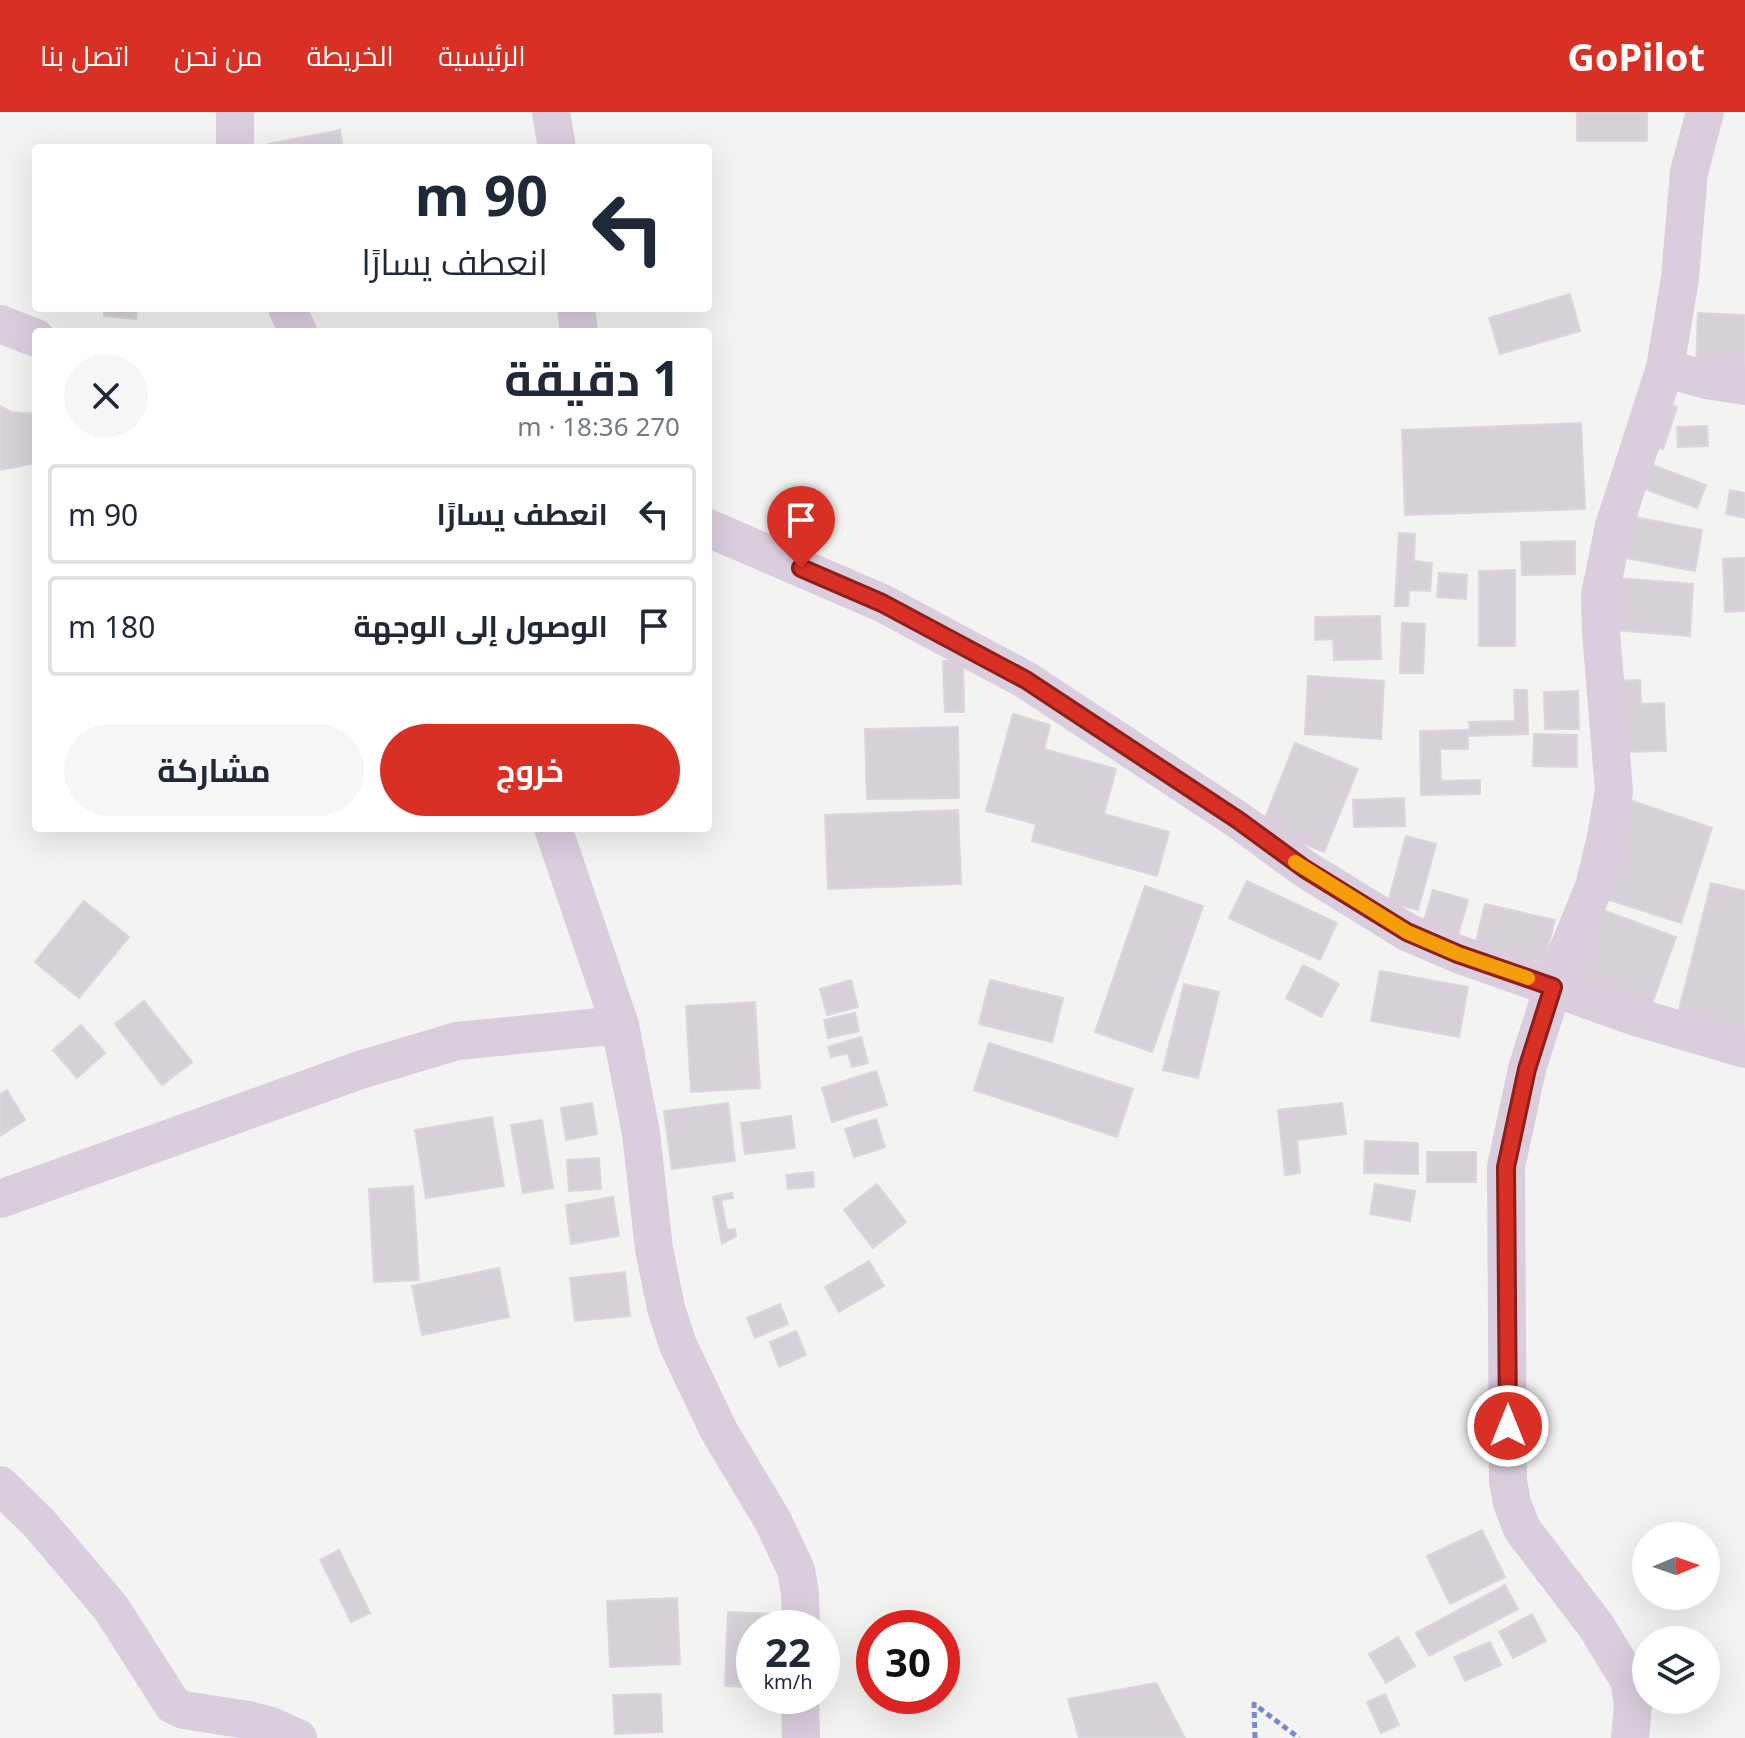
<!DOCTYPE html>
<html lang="ar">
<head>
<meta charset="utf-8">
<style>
	:root { --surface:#fff; --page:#f6f6f7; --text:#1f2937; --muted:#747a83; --line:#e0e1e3; --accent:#d93025 }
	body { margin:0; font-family:"Noto Sans",Cairo,sans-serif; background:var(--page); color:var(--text); direction:rtl; height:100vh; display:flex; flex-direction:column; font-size:30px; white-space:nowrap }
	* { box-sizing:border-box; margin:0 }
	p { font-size:26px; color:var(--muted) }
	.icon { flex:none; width:44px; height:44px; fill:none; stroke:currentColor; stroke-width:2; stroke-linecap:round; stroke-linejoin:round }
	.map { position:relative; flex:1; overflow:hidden; direction:ltr }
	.sheet { position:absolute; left:32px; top:216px; width:680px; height:504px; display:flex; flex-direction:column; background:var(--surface); border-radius:8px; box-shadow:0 8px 32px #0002; direction:rtl }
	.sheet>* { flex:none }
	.banner { position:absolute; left:32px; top:32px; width:680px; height:168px; border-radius:8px; box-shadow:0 8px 32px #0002; direction:rtl; background:#fff; color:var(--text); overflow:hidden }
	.needle { width:52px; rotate:88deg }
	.buttons { position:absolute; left:1632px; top:1410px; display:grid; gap:16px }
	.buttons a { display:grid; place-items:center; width:88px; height:88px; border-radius:50%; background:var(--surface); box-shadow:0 8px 32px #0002; font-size:40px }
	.speed { position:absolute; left:736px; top:1498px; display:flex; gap:16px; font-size:40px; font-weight:700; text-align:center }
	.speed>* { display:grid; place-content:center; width:104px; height:104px; border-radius:50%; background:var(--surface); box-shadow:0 8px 32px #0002; line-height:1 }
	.speed small { font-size:20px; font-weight:400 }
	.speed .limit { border:12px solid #d22; background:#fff; color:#111 }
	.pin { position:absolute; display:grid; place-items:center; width:68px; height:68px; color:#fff; margin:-82px -34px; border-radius:50% 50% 50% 0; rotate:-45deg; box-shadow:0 0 8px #0007 }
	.pin .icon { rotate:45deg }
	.me { position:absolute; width:88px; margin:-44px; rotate:0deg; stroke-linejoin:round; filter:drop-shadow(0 0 6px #0008) }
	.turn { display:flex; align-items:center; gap:28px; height:168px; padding:0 32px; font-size:36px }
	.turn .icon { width:104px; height:104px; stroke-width:2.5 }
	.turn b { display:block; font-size:56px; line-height:68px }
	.round { display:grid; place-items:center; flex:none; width:84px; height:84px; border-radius:42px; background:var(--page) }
	.summary { display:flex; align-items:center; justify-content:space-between; height:136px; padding:0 32px }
	h1 { font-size:48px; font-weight:700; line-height:60px }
	.action { display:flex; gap:16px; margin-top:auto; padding:16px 32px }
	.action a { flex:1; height:92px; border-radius:48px; background:var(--accent); color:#fff; font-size:32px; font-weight:700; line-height:92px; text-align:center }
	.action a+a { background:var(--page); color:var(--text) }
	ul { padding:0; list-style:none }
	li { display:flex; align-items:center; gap:24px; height:100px; margin:0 16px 12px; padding:0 16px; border:4px solid var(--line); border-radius:8px }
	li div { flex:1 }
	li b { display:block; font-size:30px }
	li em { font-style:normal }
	header { display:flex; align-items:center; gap:48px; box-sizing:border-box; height:112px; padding:0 40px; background:var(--accent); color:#fff }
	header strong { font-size:38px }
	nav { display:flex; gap:44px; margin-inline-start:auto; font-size:28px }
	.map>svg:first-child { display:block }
</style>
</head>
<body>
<header>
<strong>GoPilot</strong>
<nav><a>الرئيسية</a><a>الخريطة</a><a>من نحن</a><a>اتصل بنا</a></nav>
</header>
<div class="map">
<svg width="1745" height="1626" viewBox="0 0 1745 1626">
	<rect width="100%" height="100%" fill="#f3f3f1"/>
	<g fill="#d8d0d8" stroke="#dcd5dd" stroke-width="2">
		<rect x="1577" y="0" width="70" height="29"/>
		<path d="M340,18L343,36H269L268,32Z"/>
		<path d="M1570,182L1580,219L1500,242L1489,206Z"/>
		<path d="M104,196H137L136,207L104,204Z"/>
		<path d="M1698,201L1745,203V258L1696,256Z"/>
		<path d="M1661,289L1677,295L1663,337L1646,332Z"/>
		<path d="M0,294L11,300L36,302V351L0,358Z"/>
		<path d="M1581,311L1585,397L1405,403L1402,318Z"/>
		<path d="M1707,314L1708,334L1678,335L1677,315Z"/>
		<path d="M1650,352L1706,373L1697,396L1642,376Z"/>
		<path d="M1730,378L1745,381V406L1726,402Z"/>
		<path d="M1634,405L1702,418L1695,459L1626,446Z"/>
		<path d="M1399,421L1415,422L1414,449L1432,451L1430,479L1409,478L1408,494H1395Z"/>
		<path d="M1575,429V462L1522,463L1521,430Z"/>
		<path d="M1745,446V499L1725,500L1723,447Z"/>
		<path d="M1515,458V534H1479V459Z"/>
		<path d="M1439,461L1467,463L1466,487L1437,485Z"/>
		<path d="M1617,466L1693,472L1690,524L1613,518Z"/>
		<path d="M1380,504L1381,547L1334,548L1333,527L1315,528V505Z"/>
		<path d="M1402,511L1425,512L1423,561H1400Z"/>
		<path d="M943,549H963L964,600H945Z"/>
		<path d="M1308,564L1384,569L1381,627L1305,622Z"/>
		<path d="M1640,568L1641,592L1664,591L1666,639L1618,640L1616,569Z"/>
		<path d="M1514,578H1527L1528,622L1470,624L1469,610L1515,609Z"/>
		<path d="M1578,579L1579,617H1545L1544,580Z"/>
		<path d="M1013,602L1050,613L1044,637L1116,657L1104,702L1169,720L1157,764L1032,729L1036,712L986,699Z"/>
		<path d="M958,615L959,686L867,687L865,617Z"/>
		<path d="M1468,618V637H1440L1441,669L1480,668V682L1421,683L1420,619Z"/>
		<path d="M1534,622L1577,623V655L1533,654Z"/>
		<path d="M1295,631L1358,657L1324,740L1262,714Z"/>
		<path d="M1404,686L1405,714L1354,715L1353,688Z"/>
		<path d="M1626,687L1712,716L1681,811L1594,783Z"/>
		<path d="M958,698L961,772L828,777L825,703Z"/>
		<path d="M1406,724L1436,732L1418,798L1388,790Z"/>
		<path d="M1247,769L1337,811L1320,848L1229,806Z"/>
		<path d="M1711,771L1745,779V919L1678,902Z"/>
		<path d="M1145,774L1203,794L1152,940L1095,920Z"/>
		<path d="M1433,778L1468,788L1458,823L1423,813Z"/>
		<path d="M84,789L129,825L79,886L35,850Z"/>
		<path d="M1485,792L1555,808L1544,851L1475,834Z"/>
		<path d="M1592,794L1676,825L1648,903L1564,872Z"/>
		<path d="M1303,853L1339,872L1321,905L1286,886Z"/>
		<path d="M1380,859L1468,875L1459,925L1371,909Z"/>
		<path d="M851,868L858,895L827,903L820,877Z"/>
		<path d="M990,868L1063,886L1052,930L979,912Z"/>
		<path d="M1184,872L1219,880L1198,966L1163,958Z"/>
		<path d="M144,889L192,950L162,973L115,912Z"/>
		<path d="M755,890L760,976L691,980L686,894Z"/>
		<path d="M855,901L859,919L828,926L824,908Z"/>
		<path d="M81,913L105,941L77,966L53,938Z"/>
		<path d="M861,925L868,951L852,955L848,941L831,945L828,935Z"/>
		<path d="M989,931L1133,977L1117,1025L974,978Z"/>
		<path d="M876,959L887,993L832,1010L822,976Z"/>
		<path d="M7,978L25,1008L0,1024V983Z"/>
		<path d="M592,991L597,1022L566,1028L561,996Z"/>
		<path d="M728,991L735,1049L672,1057L664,999Z"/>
		<path d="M1342,991L1346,1022L1297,1028L1300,1061L1285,1063L1278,998Z"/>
		<path d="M791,1004L795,1036L745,1042L741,1011Z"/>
		<path d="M492,1005L504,1074L426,1086L415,1018Z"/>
		<path d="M876,1007L885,1035L854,1045L845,1017Z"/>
		<path d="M542,1008L553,1076L523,1081L511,1013Z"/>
		<path d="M1365,1029L1418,1031V1062L1364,1061Z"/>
		<rect x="1427" y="1040" width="49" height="30"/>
		<path d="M599,1046L601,1077L569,1079L567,1048Z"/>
		<path d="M813,1060L814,1075L788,1077L786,1063Z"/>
		<path d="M877,1072L906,1110L873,1136L844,1098Z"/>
		<path d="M1375,1072L1415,1079L1410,1109L1370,1102Z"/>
		<path d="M413,1074L419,1168L374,1170L369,1077Z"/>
		<path d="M732,1081L733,1086L721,1088L727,1118L735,1117L736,1124L722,1132L713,1085Z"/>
		<path d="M613,1085L619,1124L571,1132L566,1093Z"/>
		<path d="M869,1149L884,1174L839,1200L825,1175Z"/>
		<path d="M499,1156L509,1205L422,1223L412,1174Z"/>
		<path d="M625,1160L630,1204L575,1209L570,1166Z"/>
		<path d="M780,1192L788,1212L755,1226L747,1206Z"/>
		<path d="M796,1219L806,1243L779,1255L770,1230Z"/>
		<path d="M1482,1418L1505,1465L1450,1492L1427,1444Z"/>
		<path d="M339,1438L370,1501L351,1510L320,1448Z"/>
		<path d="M1505,1473L1518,1497L1429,1544L1416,1521Z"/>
		<path d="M677,1486L680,1552L610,1555L607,1489Z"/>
		<path d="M728,1500L775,1502V1516H754V1575L725,1574Z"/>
		<path d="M1532,1502L1546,1529L1513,1546L1499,1520Z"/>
		<path d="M1398,1525L1415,1554L1386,1571L1369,1542Z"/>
		<path d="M1490,1530L1501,1553L1465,1569L1454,1545Z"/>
		<path d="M1156,1571L1185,1626H1079L1068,1587Z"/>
		<path d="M661,1582L662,1620L615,1622L613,1583Z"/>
		<path d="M1385,1582L1399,1613L1381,1621L1367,1590Z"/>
	</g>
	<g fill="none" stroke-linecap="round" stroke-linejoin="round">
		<path stroke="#768ad1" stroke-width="5" stroke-dasharray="6 4" stroke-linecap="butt" d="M1255,1626L1254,1592L1299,1626"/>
		<g stroke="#dacdde" stroke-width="38">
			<path d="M551,0L557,36"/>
			<path d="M235,36V0"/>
			<path d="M287,196L298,220"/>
			<path d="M576,196L579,220"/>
			<path d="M0,212L36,226"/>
			<path d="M1665,256L1706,268L1745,274"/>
			<path d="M708,416L882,491L1026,568L1238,708L1305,757L1407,820L1458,842L1636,905L1745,937"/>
			<path d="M553,716L620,913L641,1021L654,1137L666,1196L678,1233L719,1319L773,1409L796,1458L800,1481L801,1516"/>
			<path d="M0,1087L360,958L457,929L620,913"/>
			<path d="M0,1373L39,1411L111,1496L173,1593L184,1598L248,1608L271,1614L298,1626"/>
			<path d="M800,1584L801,1626"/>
			<path d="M1630,1626L1633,1593L1629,1568L1596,1514L1522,1417L1512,1391L1508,1369L1506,1055L1527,957L1553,875L1594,775L1605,730L1614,679L1601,520L1600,483L1614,414L1665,256L1680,166L1689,60L1705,0"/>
		</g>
	</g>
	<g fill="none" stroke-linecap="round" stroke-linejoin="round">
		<defs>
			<path id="route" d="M801,456L882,491L1026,568L1238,708L1305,757L1407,820L1458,842L1553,875L1527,957L1506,1055L1508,1314"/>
		</defs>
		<use href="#route" stroke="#8d1f18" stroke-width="20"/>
		<use href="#route" stroke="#d93025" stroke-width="14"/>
		<path stroke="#f59e0b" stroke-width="14" d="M1295,750L1407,820L1458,842L1528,866"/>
	</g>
</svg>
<div class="buttons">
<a><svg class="needle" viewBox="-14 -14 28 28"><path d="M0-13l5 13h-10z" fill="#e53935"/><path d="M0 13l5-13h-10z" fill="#747a83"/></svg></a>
<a><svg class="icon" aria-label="layers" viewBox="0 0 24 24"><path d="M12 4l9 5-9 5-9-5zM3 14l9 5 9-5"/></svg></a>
</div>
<div class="speed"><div>22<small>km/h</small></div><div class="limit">30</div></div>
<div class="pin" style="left:801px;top:456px;background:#d93025"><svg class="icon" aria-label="arrive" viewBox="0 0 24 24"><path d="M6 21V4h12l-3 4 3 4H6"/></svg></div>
<svg class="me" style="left:1508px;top:1314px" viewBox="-20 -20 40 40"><circle r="17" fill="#d93025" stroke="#fff" stroke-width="3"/><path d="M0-11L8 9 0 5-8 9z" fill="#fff"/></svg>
<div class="banner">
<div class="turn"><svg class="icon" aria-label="left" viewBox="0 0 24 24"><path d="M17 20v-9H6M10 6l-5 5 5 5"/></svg><div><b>90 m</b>انعطف يسارًا</div></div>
</div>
<section class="sheet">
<div class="summary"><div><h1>1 دقيقة</h1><p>270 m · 18:36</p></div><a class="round"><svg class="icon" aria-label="close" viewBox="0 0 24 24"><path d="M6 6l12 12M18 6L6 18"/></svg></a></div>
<ul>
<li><svg class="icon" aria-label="left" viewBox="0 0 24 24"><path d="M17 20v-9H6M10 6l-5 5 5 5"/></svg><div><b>انعطف يسارًا</b></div><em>90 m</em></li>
<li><svg class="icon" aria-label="arrive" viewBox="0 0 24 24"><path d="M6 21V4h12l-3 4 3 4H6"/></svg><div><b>الوصول إلى الوجهة</b></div><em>180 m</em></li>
</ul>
<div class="action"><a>خروج</a><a>مشاركة</a></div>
</section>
</div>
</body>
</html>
